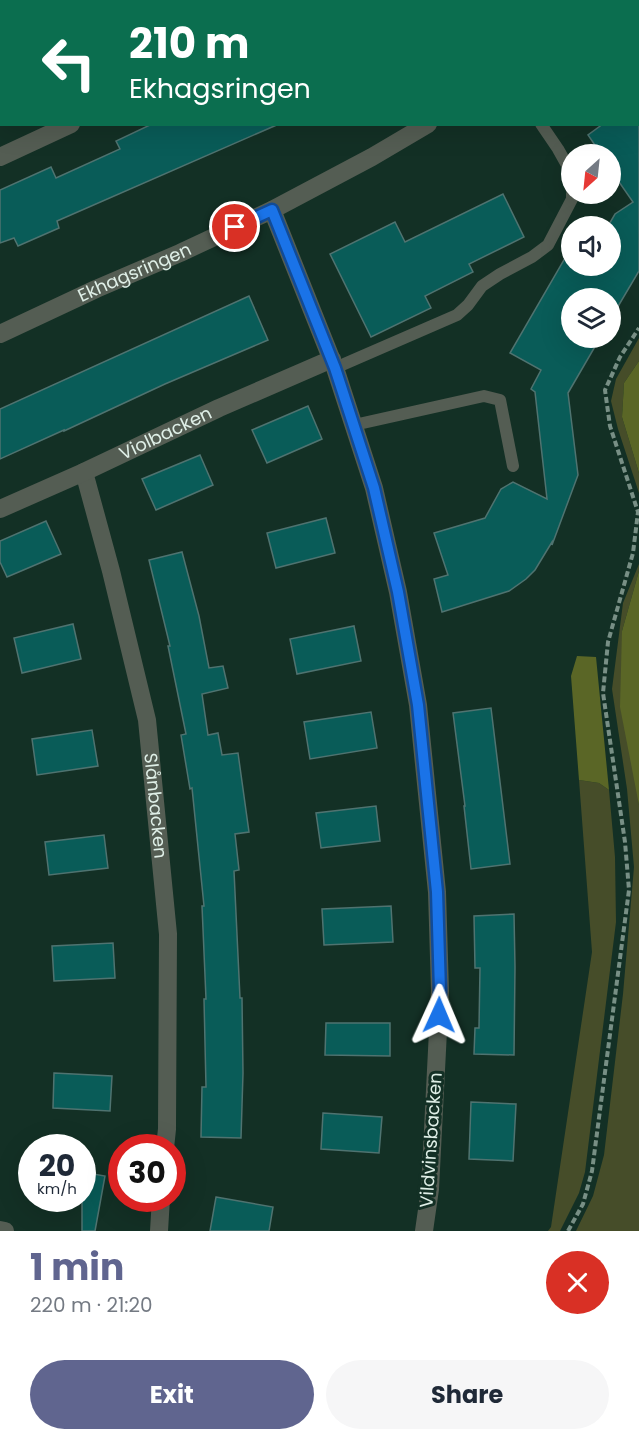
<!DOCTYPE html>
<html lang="en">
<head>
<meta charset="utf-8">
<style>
	:root { --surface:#fff; --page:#f6f6f7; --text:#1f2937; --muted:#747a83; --accent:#60658f }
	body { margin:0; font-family:Poppins,sans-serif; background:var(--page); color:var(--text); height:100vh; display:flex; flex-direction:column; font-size:22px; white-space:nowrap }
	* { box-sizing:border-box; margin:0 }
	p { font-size:20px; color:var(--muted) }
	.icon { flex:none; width:33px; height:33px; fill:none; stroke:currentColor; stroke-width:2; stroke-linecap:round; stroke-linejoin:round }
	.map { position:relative; height:1231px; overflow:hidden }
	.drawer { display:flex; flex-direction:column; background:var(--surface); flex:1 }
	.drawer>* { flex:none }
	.top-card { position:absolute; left:0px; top:0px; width:639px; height:126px; box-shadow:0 6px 24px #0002; background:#0b6e4f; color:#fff; overflow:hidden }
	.needle { width:39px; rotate:207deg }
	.tools { position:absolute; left:561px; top:144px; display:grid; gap:12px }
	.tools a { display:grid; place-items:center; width:60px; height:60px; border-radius:50%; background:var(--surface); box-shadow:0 6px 24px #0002; font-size:30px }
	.speed { position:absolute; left:18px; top:1134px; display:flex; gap:12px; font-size:30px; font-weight:700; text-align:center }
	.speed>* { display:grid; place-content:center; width:78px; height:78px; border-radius:50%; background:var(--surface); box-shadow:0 6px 24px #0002; line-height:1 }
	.speed small { font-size:15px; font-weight:400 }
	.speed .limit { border:9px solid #d22; background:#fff; color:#111 }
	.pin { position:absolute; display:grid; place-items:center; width:51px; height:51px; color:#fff; margin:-26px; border:3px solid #fff; border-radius:50%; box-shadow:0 2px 6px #0007 }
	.me { position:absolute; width:66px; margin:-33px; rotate:1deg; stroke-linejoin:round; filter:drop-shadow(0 0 4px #0008) }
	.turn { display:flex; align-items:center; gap:21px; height:126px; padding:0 30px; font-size:27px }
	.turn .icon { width:78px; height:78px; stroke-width:2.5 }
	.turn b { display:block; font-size:42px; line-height:51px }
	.round { display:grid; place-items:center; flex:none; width:63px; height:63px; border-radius:32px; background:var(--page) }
	.head { display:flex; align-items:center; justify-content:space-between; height:102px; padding:0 30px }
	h1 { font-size:36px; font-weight:700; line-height:45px; color:var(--accent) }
	.cta { display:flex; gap:12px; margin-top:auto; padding:12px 30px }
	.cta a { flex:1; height:69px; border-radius:36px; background:var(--accent); color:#fff; font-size:24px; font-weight:700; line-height:69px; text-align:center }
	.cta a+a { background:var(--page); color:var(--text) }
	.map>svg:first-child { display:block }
</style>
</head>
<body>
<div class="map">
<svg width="639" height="1231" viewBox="0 0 639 1231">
	<rect width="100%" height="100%" fill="#133025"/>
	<g fill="#464d29">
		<path d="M639,338V361L624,383L622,417L639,473V493L618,429L611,401L616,379Z"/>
		<path d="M639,564V571L622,631L639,805V1231H576L593,1196L604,1155L623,994L634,867L627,789L612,689L623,603Z"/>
		<path d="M579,780L599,783L609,790L615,857L616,922L585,1172L579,1193L560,1231H548L551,1227L592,952Z"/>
	</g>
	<g fill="#5a6626">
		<path d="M639,361V473L622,417L624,383Z"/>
		<path d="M639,571V805L620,707L622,631Z"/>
		<path d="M577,656L596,657L609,790L599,783L579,780L571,676Z"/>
	</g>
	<g fill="#095c58" stroke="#4f7370" stroke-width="1.5">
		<path d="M152,124H279L57,221L59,228L18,246L14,238L0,243V190L51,167L56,178L120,149L116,141Z"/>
		<path d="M603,124H639V271L610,320V298H572V338H600L568,393L578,475L552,545V542L535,570L526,579L509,591L442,612L434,579L448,575L434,533L485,518L501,489L513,482L547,499L535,392L531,389L541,370L510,353L572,246V266H610V226H608L615,214L633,202L610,169V154H601L588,135Z"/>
		<path d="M503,194L524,237L469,264L473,272L425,296L431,308L371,337L330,254L395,222L405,242Z"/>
		<path d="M249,296L268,340L165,384L64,431V430L0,459V409Z"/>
		<path d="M308,406L322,439L267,463L252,430Z"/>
		<path d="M200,455L213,485L156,510L142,479Z"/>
		<path d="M326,518L335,553L276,568L267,533Z"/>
		<path d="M46,521L61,554L7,577L0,562V541Z"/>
		<path d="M182,552L199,616L209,668L223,666L228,688L202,694L208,735L218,733L222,755L238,753L249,832L235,834L239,870L234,871L240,998H242L243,1073L241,1138L201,1137L202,1087H206L204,999H206L202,906H204L192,788L190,789L181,735L186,734L168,646H170L149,560Z"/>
		<path d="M73,624L81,659L22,673L14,638Z"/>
		<path d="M354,626L361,661L297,674L290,639Z"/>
		<path d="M491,708L510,864L471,869L464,806H465L453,713Z"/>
		<path d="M371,712L377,748L310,759L304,722Z"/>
		<path d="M92,730L98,766L37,775L32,739Z"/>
		<path d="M376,806L380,841L321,848L316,813Z"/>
		<path d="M104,835L108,868L49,875L45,842Z"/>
		<path d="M391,906L393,942L324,945L322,909Z"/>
		<path d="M514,914L515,967L514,1055L474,1054L475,1028H479L480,968H475L474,916Z"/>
		<path d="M113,943L115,978L54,981L52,946Z"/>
		<path d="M326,1023H390V1056L325,1055Z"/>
		<path d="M54,1073L112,1076L110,1111L53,1108Z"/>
		<path d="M471,1102L516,1104L513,1161L469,1159Z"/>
		<path d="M323,1113L382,1117L379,1153L321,1149Z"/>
		<path d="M82,1172L105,1176L95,1231H82Z"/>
		<path d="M216,1197L273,1207L269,1231H210Z"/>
	</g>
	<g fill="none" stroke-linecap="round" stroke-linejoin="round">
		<g stroke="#788f85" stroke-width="4" stroke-dasharray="6 3" stroke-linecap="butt">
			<path d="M593,2L595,0"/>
			<path d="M568,1231L583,1204L592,1171L629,890L625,842L603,693L608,642L633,553L638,512L610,426L605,390L620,357L639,328"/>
		</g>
		<g stroke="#545d53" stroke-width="12">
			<path d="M541,124L558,149L572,174"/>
			<path d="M335,368L457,315L468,305L482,286L500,274L532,257L548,245L572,199V194"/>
			<path d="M354,425L484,396L500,400L513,466"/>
		</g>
		<g stroke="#545d53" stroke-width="18">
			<path d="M344,2V1"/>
			<path d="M0,157L71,124"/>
			<path d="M272,210L335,368L374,488L398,592L418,705L437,892L440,991L430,1189L424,1231"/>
			<path id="s1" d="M84,472L111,571L147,720L168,934L167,1129L165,1148"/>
			<path id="s2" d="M0,509L84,472L219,408L332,359"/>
			<path d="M0,1230L5,1231"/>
			<path d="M159,1231L161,1198"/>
		</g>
		<g stroke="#545d53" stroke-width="18">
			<path d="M629,2L631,0"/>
			<path id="s3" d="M0,334L96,289L180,253L272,210L372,157L428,124"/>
		</g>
	</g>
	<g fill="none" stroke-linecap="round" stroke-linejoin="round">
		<defs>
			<path id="route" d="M235,227L272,210L335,368L374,488L398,592L418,705L437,892L440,991L439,1015"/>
		</defs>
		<use href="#route" stroke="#114b97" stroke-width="15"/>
		<use href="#route" stroke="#1a73e8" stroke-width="10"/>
	</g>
	<g text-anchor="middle" stroke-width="6" stroke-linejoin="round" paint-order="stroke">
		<g font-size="18" fill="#dfefe7" stroke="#133025">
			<text dy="6" stroke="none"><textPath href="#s3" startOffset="148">Ekhagsringen</textPath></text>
			<text dy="6" stroke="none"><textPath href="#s2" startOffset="182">Violbacken</textPath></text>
			<text dy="6" stroke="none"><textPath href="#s1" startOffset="342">Slånbacken</textPath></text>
			<text transform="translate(431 1140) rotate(-86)" y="6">Vildvinsbacken</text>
		</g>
	</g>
</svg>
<div class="tools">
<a><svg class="needle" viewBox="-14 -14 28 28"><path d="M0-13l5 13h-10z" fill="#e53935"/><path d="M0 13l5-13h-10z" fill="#747a83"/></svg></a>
<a><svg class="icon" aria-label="sound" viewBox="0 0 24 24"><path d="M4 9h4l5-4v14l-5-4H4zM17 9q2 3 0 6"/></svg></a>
<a><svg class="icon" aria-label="layers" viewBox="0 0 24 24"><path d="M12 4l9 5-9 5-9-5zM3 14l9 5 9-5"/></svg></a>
</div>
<div class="speed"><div>20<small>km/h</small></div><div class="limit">30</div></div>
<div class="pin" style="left:235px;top:227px;background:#d93025"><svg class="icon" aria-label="arrive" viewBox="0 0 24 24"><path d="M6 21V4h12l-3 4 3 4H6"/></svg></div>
<svg class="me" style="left:439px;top:1015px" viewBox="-20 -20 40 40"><path d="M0-17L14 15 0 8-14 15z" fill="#1a73e8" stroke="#fff" stroke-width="4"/></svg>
<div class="top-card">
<div class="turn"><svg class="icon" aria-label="left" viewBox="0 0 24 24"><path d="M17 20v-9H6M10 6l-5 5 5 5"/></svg><div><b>210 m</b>Ekhagsringen</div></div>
</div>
</div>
<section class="drawer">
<div class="head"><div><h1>1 min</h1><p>220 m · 21:20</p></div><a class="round" style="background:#d93025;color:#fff"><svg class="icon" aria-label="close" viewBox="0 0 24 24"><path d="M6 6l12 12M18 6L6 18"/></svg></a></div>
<div class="cta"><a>Exit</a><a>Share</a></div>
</section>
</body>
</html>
